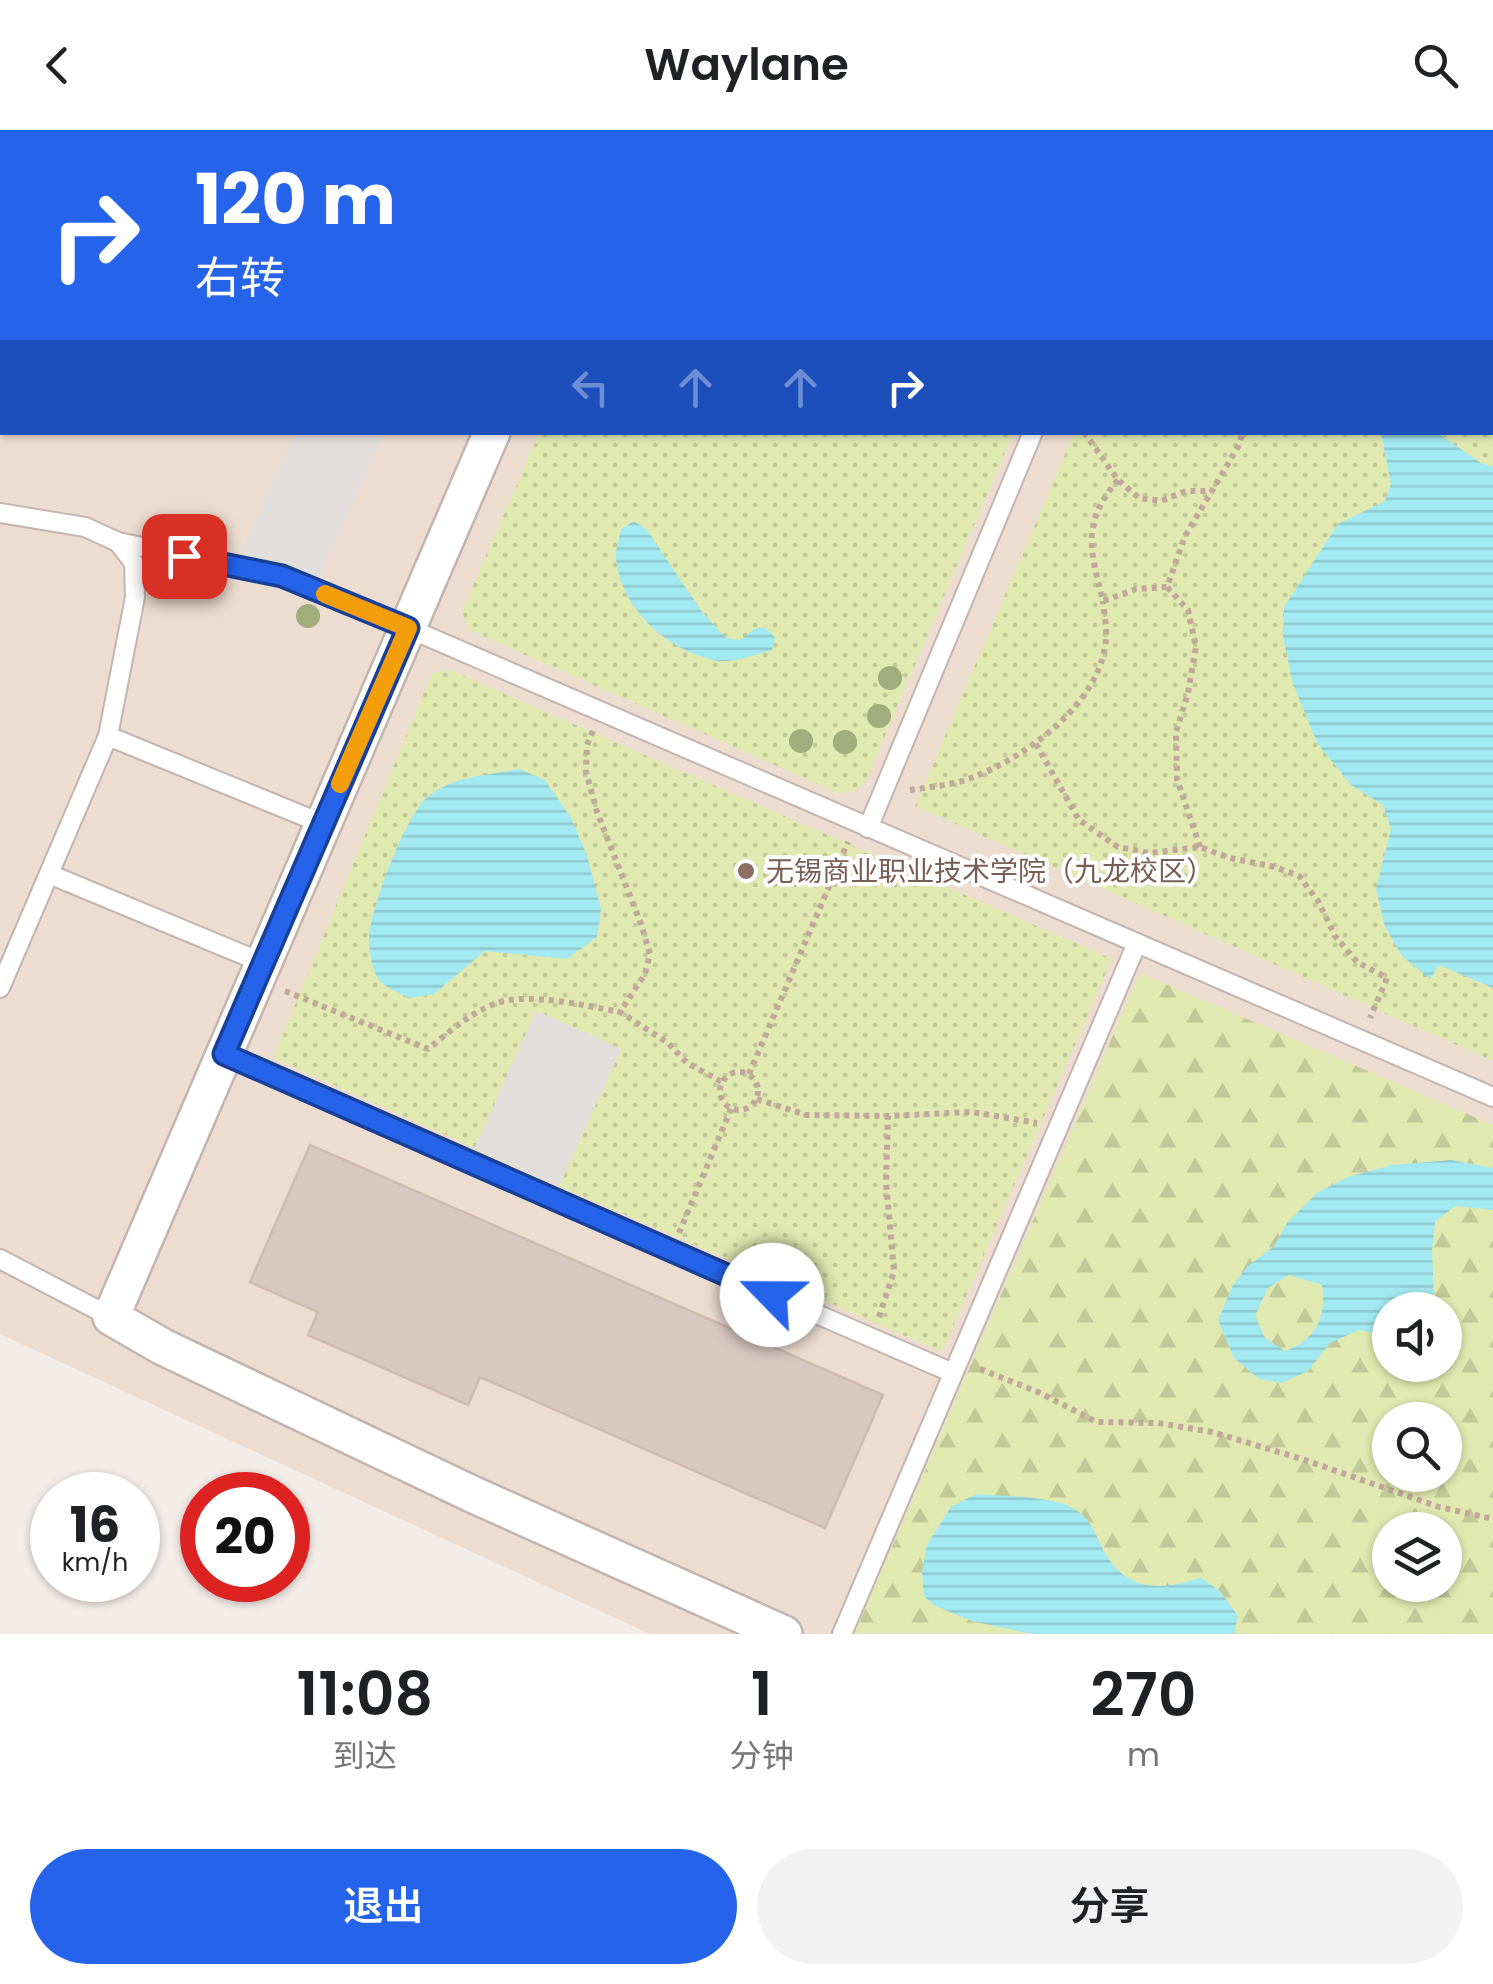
<!DOCTYPE html>
<html lang="zh">
<head>
<meta charset="utf-8">
<style>
	:root { --surface:#fff; --page:#f2f2f2; --text:#202124; --muted:#757577; --accent:#2563eb }
	body { margin:0; font-family:Poppins,"Noto Sans SC",sans-serif; background:var(--page); color:var(--text); height:100vh; display:flex; flex-direction:column; font-size:38px; white-space:nowrap }
	* { box-sizing:border-box; margin:0 }
	p { font-size:32px; color:var(--muted) }
	.icon { flex:none; width:55px; height:55px; fill:none; stroke:currentColor; stroke-width:2; stroke-linecap:round; stroke-linejoin:round }
	.map { position:relative; height:1504px; overflow:hidden }
	.sheet { display:flex; flex-direction:column; background:var(--surface); flex:1 }
	.sheet>* { flex:none }
	.hud { position:absolute; left:0px; top:0px; width:1495px; height:305px; box-shadow:0 2px 8px #0004; background:#2563eb; color:#fff; overflow:hidden }
	.fabs { position:absolute; left:1372px; top:1162px; display:grid; gap:20px }
	.fabs a { display:grid; place-items:center; width:90px; height:90px; border-radius:50%; background:var(--surface); box-shadow:0 2px 8px #0004; font-size:50px }
	.speed { position:absolute; left:30px; top:1342px; display:flex; gap:20px; font-size:50px; font-weight:700; text-align:center }
	.speed>* { display:grid; place-content:center; width:130px; height:130px; border-radius:50%; background:var(--surface); box-shadow:0 2px 8px #0004; line-height:1 }
	.speed small { font-size:25px; font-weight:400 }
	.speed .limit { border:15px solid #d22; background:#fff; color:#111 }
	.pin { position:absolute; display:grid; place-items:center; width:85px; height:85px; color:#fff; margin:-42px; border-radius:20px; box-shadow:0 5px 15px #0006 }
	.me { position:absolute; width:110px; margin:-55px; rotate:293deg; stroke-linejoin:round; filter:drop-shadow(0 0 8px #0008) }
	.turn { display:flex; align-items:center; gap:35px; height:210px; padding:0 30px; font-size:45px }
	.turn .icon { width:130px; height:130px; stroke-width:2.5 }
	.turn b { display:block; font-size:70px; line-height:85px }
	.lanes { display:flex; align-items:center; height:95px; padding:0 30px; background:#0003; justify-content:center; gap:50px; direction:ltr }
	.lanes .off { opacity:.35 }
	.eta { display:flex; justify-content:space-evenly; align-items:center; height:170px; text-align:center }
	.eta b { font-size:60px; font-weight:600; line-height:70px }
	.button { display:flex; gap:20px; margin-top:auto; padding:20px 30px }
	.button a { flex:1; height:115px; border-radius:60px; background:var(--accent); color:#fff; font-size:40px; font-weight:600; line-height:115px; text-align:center }
	.button a+a { background:var(--page); color:var(--text) }
	header { display:flex; justify-content:space-between; align-items:center; height:130px; padding:0 30px; background:var(--surface); font-size:45px; font-weight:600 }
	.map>svg:first-child { display:block }
</style>
</head>
<body>
<header><svg class="icon" aria-label="back" viewBox="0 0 24 24"><path d="M15 5l-7 7 7 7"/></svg>Waylane<svg class="icon" aria-label="search" viewBox="0 0 24 24"><circle cx="10" cy="10" r="6"/><path d="M15 15l6 6"/></svg></header>
<div class="map">
<svg width="1493" height="1504" viewBox="0 0 1493 1504">
	<defs>
		<pattern id="grass-dots" width="8" height="8" patternUnits="userSpaceOnUse" patternTransform="scale(2.5)"><rect width="8" height="8" fill="#e0e9b0"/><path d="M2 2h.1M6 6h.1" fill="none" stroke="#c2c998" stroke-width="1.8" stroke-linecap="round"/></pattern>
		<pattern id="forest-firs" width="22" height="20" patternUnits="userSpaceOnUse" patternTransform="scale(2.5)"><rect width="22" height="20" fill="#e0e9b0"/><path d="M5 1l3.5 6h-7zM16 11l3.5 6h-7z" fill="#c2c998"/></pattern>
		<pattern id="water-rules" width="6" height="5" patternUnits="userSpaceOnUse" patternTransform="scale(2.5)"><rect width="6" height="5" fill="#a3e9f1"/><path d="M0 2.5h6" fill="none" stroke="#8ec9cf"/></pattern>
	</defs>
	<rect width="100%" height="100%" fill="#f4ece7"/>
	<path fill="#edddd1" fill-rule="evenodd" d="M0,0H1493V1504H650L0,1204ZM2,2H1492V302H2ZM1390,1180H1445V1235H1390ZM1390,1290H1445V1345H1390ZM1390,1400H1445V1455H1390Z"/>
	<g fill="url(#grass-dots)">
		<path d="M670,0H1134V2H669Z"/>
		<path d="M1203,0H1493V931L915,676L1074,303L1492,302V2H1202Z"/>
		<path d="M539,303H1013L866,651L853,662L838,663L469,500L462,481Z"/>
		<path d="M450,540L1112,829L942,1222L559,1056L621,919L537,881L475,1018L273,928L432,543Z"/>
	</g>
	<path fill="url(#forest-firs)" fill-rule="evenodd" d="M1140,843L1493,995V1504L855,1503ZM1390,1180H1445V1235H1390ZM1390,1290H1445V1345H1390ZM1390,1400H1445V1455H1390Z"/>
	<g fill="#e2dedc">
		<path d="M295,303H384L310,466L231,445Z"/>
		<path d="M536,881L621,919L559,1056L475,1018Z"/>
	</g>
	<g fill="url(#water-rules)" fill-rule="evenodd">
		<path d="M1381,303H1438L1481,333L1493,337V858L1439,835L1430,849L1402,826L1385,797L1376,759L1391,699L1383,675L1351,655L1317,613L1292,551L1283,505L1284,477L1338,394L1385,371L1391,354Z"/>
		<path d="M634,391L647,400L702,482L726,508L740,510L756,498H765L775,507L772,520C757,524 735,533 719,531C670,523 621,480 616,429C615,420 619,409 621,399Z"/>
		<path d="M519,639L545,650L571,688L587,726L601,779L597,807L567,829L485,821L434,864L408,868C400,863 388,859 381,852C372,843 369,821 369,807C371,778 406,682 430,665C454,646 490,645 519,639Z"/>
		<path d="M1451,1030L1493,1038V1080L1455,1076L1435,1092L1432,1121L1434,1165L1426,1180H1390V1207L1359,1200L1330,1213L1308,1241L1282,1253L1259,1249L1234,1228L1218,1190L1233,1155L1247,1137L1274,1116L1287,1093L1318,1062L1348,1047L1392,1035ZM1289,1145L1322,1155C1327,1186 1316,1210 1285,1221L1265,1208L1255,1186L1268,1158Z"/>
		<path d="M976,1364C1002,1366 1046,1366 1069,1376C1095,1388 1096,1411 1110,1431C1135,1464 1166,1458 1201,1448L1220,1461L1238,1486L1234,1504H1032L972,1491L935,1476L924,1466L922,1443L927,1415L951,1377Z"/>
	</g>
	<path fill="#d9c7c0" stroke="#d1bab0" stroke-width="2.5" d="M310,1015L883,1265L825,1398L480,1247L468,1275L308,1205L318,1182L250,1152Z"/>
	<g fill="none" stroke-linecap="round" stroke-linejoin="round">
		<defs>
			<g id="service">
				<path d="M419,0L424,2"/>
				<path d="M31,2L33,0"/>
				<path d="M1159,2L1160,0"/>
				<path d="M0,52L2,48"/>
				<path d="M0,383L85,397L118,412L134,433L135,467L108,606L323,694"/>
				<path d="M118,412L282,446L408,498L1493,967"/>
				<path d="M868,698L1033,302"/>
				<path d="M49,744L263,833"/>
				<path d="M0,858L108,606"/>
				<path d="M224,923L671,1121L953,1243"/>
				<path d="M0,1129L111,1187"/>
				<path d="M842,1504L1137,813"/>
			</g>
			<g id="minor">
				<path d="M621,2L622,0"/>
				<path d="M492,302L111,1187L163,1217L474,1365L784,1504"/>
			</g>
		</defs>
		<use href="#service" stroke="#c3b4ad" stroke-width="22"/>
		<use href="#minor" stroke="#c3b4ad" stroke-width="40"/>
		<g stroke="#c2a89b" stroke-width="6" stroke-dasharray="5 5" stroke-linecap="butt">
			<path d="M1492,132H1493"/>
			<path d="M1492,182H1493"/>
			<path d="M1492,294H1493"/>
			<path d="M1084,302L1118,350L1139,368L1161,371L1186,361H1211"/>
			<path d="M1118,350C1081,393 1090,420 1103,471L1136,459L1167,457"/>
			<path d="M593,601L587,615L586,642L597,682L641,794L650,824L645,844L620,882L668,913L687,933L722,952"/>
			<path d="M1036,614L1079,690L1118,717L1150,723L1200,717L1230,728L1275,737L1299,746L1318,771L1335,806L1357,832L1387,848L1370,888"/>
			<path d="M910,660C930,657 953,655 971,648C1026,627 1101,574 1106,509C1107,497 1104,483 1103,471"/>
			<path d="M1200,717L1177,649L1176,602L1188,563L1196,517L1188,480L1167,457L1185,406L1238,317L1243,302"/>
			<path d="M285,861L428,919C449,902 469,884 494,874C527,861 586,876 620,882"/>
			<circle cx="739" cy="961" r="19"/>
			<path d="M749,944L848,712"/>
			<path d="M757,969L806,985L888,986L972,982L1037,993"/>
			<path d="M679,1103L731,979"/>
			<path d="M879,1187L894,1141L886,1052L888,986"/>
			<path d="M980,1239L1038,1262L1097,1292L1158,1293L1212,1302L1302,1329L1439,1377L1493,1389"/>
		</g>
		<use href="#service" stroke="#fff" stroke-width="18"/>
		<use href="#minor" stroke="#fff" stroke-width="35"/>
	</g>
	<g fill="#a2ad7e">
		<circle cx="308" cy="486" r="12"/>
		<circle cx="890" cy="548" r="12"/>
		<circle cx="879" cy="586" r="12"/>
		<circle cx="801" cy="611" r="12"/>
		<circle cx="845" cy="612" r="12"/>
	</g>
	<g fill="none" stroke-linecap="round" stroke-linejoin="round">
		<defs>
			<path id="route" d="M184,426L282,446L408,498L224,924L772,1165"/>
		</defs>
		<use href="#route" stroke="#184099" stroke-width="25"/>
		<use href="#route" stroke="#2563eb" stroke-width="18"/>
		<path stroke="#f59e0b" stroke-width="18" d="M325,464L408,498L340,654"/>
	</g>
	<circle fill="#8d6e63" stroke="#fff" stroke-width="4" cx="746" cy="741" r="10"/>
	<g text-anchor="middle" stroke-width="8" stroke-linejoin="round" paint-order="stroke">
		<g font-size="28" fill="#785e54" stroke="#fff" text-anchor="start">
			<text x="766" y="751">无锡商业职业技术学院（九龙校区）</text>
		</g>
	</g>
</svg>
<div class="fabs">
<a><svg class="icon" aria-label="sound" viewBox="0 0 24 24"><path d="M4 9h4l5-4v14l-5-4H4zM17 9q2 3 0 6"/></svg></a>
<a><svg class="icon" aria-label="search" viewBox="0 0 24 24"><circle cx="10" cy="10" r="6"/><path d="M15 15l6 6"/></svg></a>
<a><svg class="icon" aria-label="layers" viewBox="0 0 24 24"><path d="M12 4l9 5-9 5-9-5zM3 14l9 5 9-5"/></svg></a>
</div>
<div class="speed"><div>16<small>km/h</small></div><div class="limit">20</div></div>
<div class="pin" style="left:184px;top:426px;background:#d93025"><svg class="icon" aria-label="arrive" viewBox="0 0 24 24"><path d="M6 21V4h12l-3 4 3 4H6"/></svg></div>
<svg class="me" style="left:772px;top:1165px" viewBox="-20 -20 40 40"><circle r="19" fill="#fff"/><path d="M0-13L10 11 0 6-10 11z" fill="#2563eb"/></svg>
<div class="hud">
<div class="turn"><svg class="icon" aria-label="right" viewBox="0 0 24 24"><path d="M7 20v-9h11M14 6l5 5-5 5"/></svg><div><b>120 m</b>右转</div></div>
<div class="lanes"><svg class="icon off" aria-label="left" viewBox="0 0 24 24"><path d="M17 20v-9H6M10 6l-5 5 5 5"/></svg><svg class="icon off" aria-label="ahead" viewBox="0 0 24 24"><path d="M12 20V5M6 11l6-6 6 6"/></svg><svg class="icon off" aria-label="ahead" viewBox="0 0 24 24"><path d="M12 20V5M6 11l6-6 6 6"/></svg><svg class="icon" aria-label="right" viewBox="0 0 24 24"><path d="M7 20v-9h11M14 6l5 5-5 5"/></svg></div>
</div>
</div>
<section class="sheet">
<div class="eta">
<div><b>11:08</b><p>到达</p></div>
<div><b>1</b><p>分钟</p></div>
<div><b>270</b><p>m</p></div>
</div>
<div class="button"><a>退出</a><a>分享</a></div>
</section>
</body>
</html>
